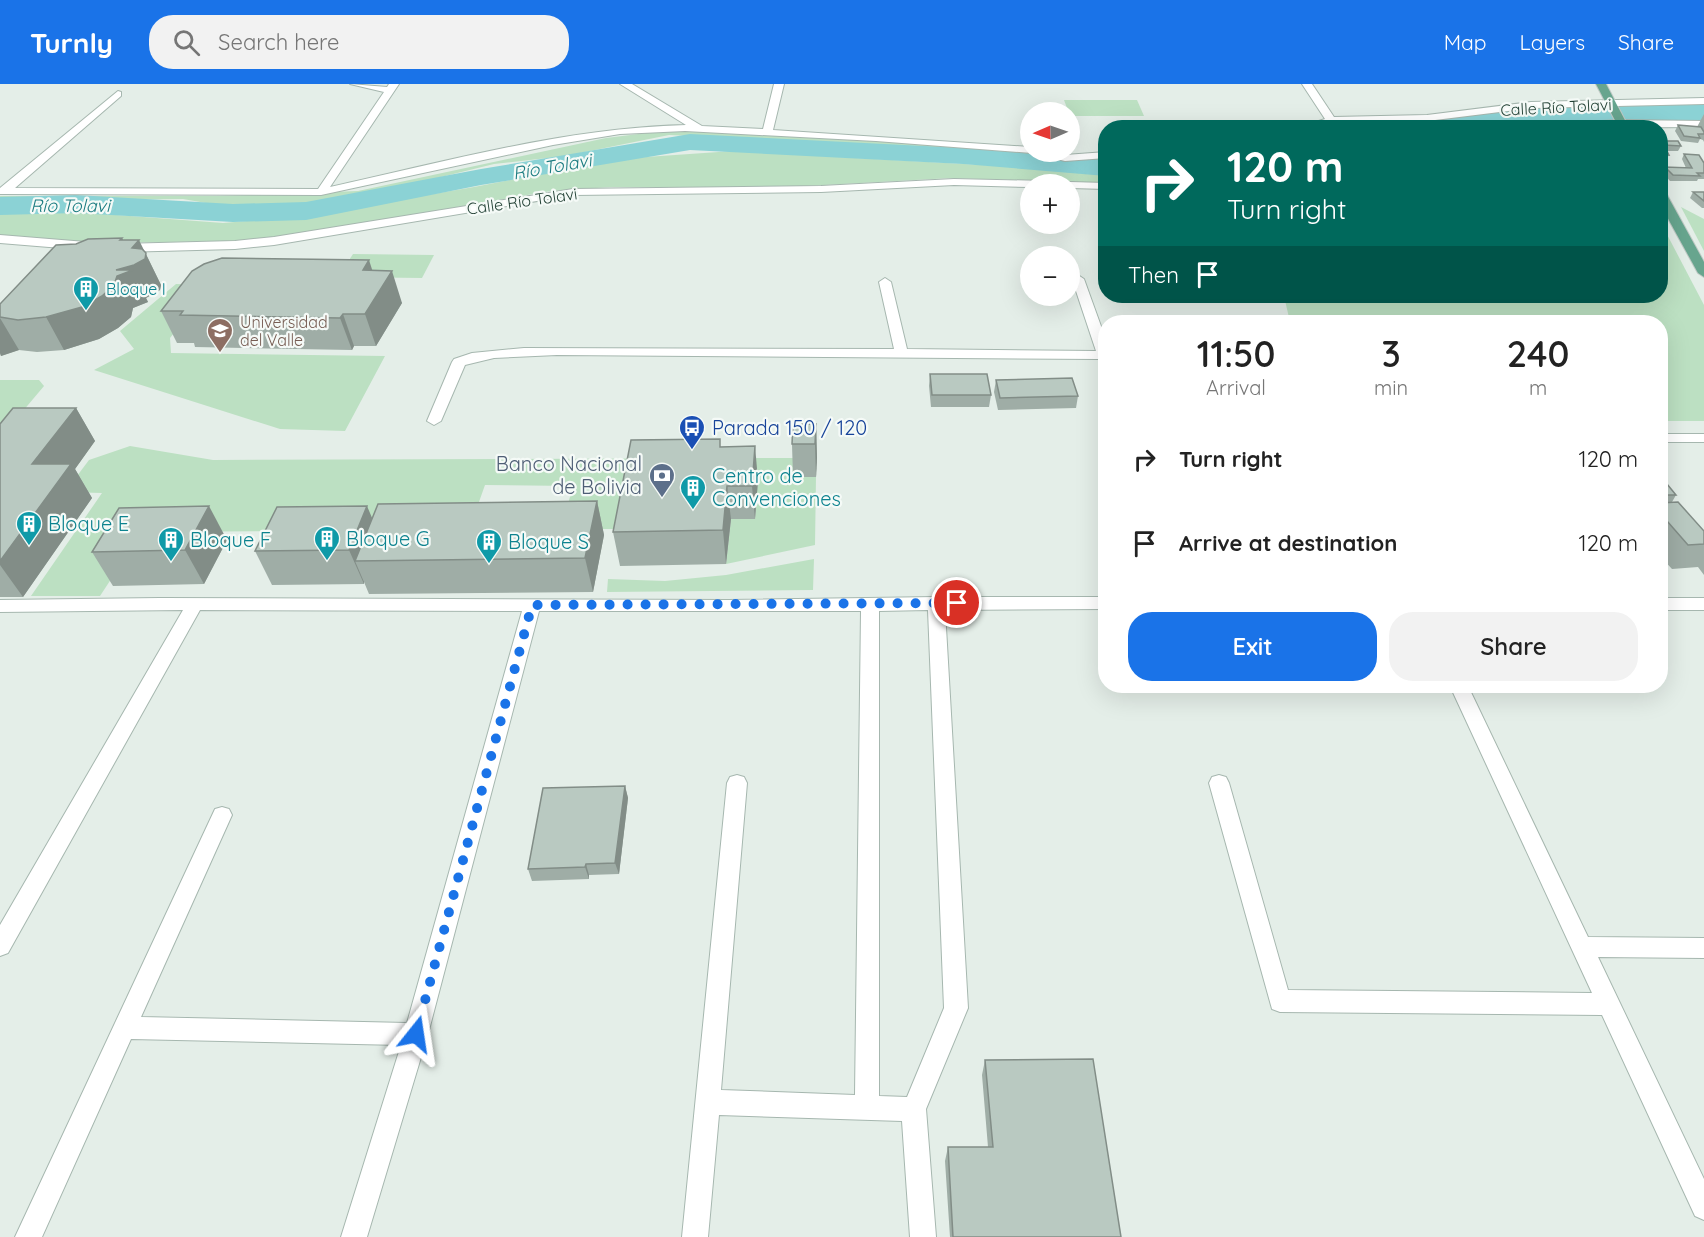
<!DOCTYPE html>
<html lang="en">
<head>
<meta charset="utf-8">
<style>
	:root { --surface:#fff; --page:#f2f2f2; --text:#222; --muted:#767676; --accent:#1a73e8 }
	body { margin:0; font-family:Quicksand,sans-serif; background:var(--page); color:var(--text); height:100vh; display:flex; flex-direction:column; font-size:22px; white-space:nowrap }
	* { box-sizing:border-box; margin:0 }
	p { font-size:20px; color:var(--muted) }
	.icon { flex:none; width:33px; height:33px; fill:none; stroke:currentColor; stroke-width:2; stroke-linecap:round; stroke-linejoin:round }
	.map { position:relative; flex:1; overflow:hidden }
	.details { position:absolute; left:1098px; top:231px; width:570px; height:378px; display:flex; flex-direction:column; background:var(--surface); border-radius:24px; box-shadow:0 6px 24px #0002 }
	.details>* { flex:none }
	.guide { position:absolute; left:1098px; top:36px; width:570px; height:183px; border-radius:24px; box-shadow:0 6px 24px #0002; background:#00695c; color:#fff; overflow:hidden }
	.needle { width:39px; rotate:268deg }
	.fabs { position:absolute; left:1020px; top:18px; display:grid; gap:12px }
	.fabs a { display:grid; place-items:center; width:60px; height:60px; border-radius:50%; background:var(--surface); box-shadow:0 6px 24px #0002; font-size:30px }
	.pin { position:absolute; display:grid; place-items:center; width:51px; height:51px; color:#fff; margin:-26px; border:3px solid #fff; border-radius:50%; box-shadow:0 2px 6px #0007 }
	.me { position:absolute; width:66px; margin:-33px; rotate:15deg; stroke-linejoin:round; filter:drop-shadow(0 0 4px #0008) }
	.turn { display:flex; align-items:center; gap:21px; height:126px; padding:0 30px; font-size:27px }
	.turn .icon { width:78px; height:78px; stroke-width:2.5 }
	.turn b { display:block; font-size:42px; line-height:51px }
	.then { display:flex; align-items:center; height:57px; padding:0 30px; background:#0003; gap:12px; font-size:22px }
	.eta { display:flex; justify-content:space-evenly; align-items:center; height:102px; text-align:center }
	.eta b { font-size:36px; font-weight:600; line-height:42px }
	.action { display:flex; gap:12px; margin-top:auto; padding:12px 30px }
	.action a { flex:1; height:69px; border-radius:24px; background:var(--accent); color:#fff; font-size:24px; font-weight:600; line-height:69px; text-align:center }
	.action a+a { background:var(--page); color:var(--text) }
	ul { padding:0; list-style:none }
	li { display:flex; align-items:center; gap:18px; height:84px; padding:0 30px }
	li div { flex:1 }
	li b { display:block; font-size:22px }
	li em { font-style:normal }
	header { display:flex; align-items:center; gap:36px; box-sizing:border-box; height:84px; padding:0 30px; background:var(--accent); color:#fff }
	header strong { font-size:28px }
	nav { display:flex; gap:33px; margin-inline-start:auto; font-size:21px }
	.search { width:420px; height:54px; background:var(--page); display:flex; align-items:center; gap:15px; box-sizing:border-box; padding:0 21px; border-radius:24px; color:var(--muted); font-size:22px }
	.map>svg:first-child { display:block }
</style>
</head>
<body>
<header>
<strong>Turnly</strong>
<div class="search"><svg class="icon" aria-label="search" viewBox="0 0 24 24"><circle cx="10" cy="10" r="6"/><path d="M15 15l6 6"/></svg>Search here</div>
<nav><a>Map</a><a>Layers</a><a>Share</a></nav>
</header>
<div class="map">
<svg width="1704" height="1153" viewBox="0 0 1704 1153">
	<rect width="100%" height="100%" fill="#e4eee8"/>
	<g fill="#bce0c2">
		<path d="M1064,16H1137L1144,32H1070Z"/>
		<path d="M1587,22L1603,26L1521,27L1480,35L1389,40L1359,44H1288L1333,39L1420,36L1533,23Z"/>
		<path d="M1572,31H1604L1594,34L1508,43H1449Z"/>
		<path d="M671,46L875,56L1018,67L1067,76L1106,73L1105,77L1073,78L888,61L669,51L565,72L494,80L376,109L322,119L223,122L183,115L0,117V112H218L358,107L606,54Z"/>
		<path d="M733,67L1106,88L1105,99L951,94L788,103H611L551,107L292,151L240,157L93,159L0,151V128L63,127L223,139L305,132L474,103L617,75Z"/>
		<path d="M1681,123L1704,135V167Z"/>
		<path d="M1661,139L1704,221V337H1661L1660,238H1290L1284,212H1660Z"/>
		<path d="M353,170L434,171L422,194L338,193Z"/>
		<path d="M176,200L212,201L170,254L171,269L385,272L345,347L280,345L94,286L134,265L120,247Z"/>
		<path d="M0,296H39L44,302L17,334L0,339Z"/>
		<path d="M130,362L213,376L795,374L794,393H816L815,461L726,480L731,435H755L758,389L637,390L627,445H561L573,402L485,401L469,446L142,448L100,512H31L102,409L65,408L89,376Z"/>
		<path d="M814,475L813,506L607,508L608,495L665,497L726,491Z"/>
	</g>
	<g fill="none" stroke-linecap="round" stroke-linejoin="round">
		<g fill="#8bd2d5" fill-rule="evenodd">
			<path d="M1704,20V36L1571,37L1500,44H1399L1403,38L1412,36L1571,21Z"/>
			<path d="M690,50L963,64L1106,76V92L963,80L690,66L481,101L306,136L233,138L76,129L0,131V113L76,111L233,120L306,118L481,85Z"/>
		</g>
		<defs>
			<g id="minor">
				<path d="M350,0L387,3L389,0H399L330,103C448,77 565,44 686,41L620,0H632L702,42L763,45L774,0H784L773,46L1030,63V68H1050L1065,71L1106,68V74L1065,77L1032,69L876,57L685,47L620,50L553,61L321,111L0,110V104L118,7L121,8V12L15,104L318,105L384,8Z"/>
				<path d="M1302,0H1312L1334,33L1427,31L1531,18L1704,14V20L1531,24L1427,37L1331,39L1315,44H1297L1325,35Z"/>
				<path d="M1622,36L1704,37V43L1536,44L1561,39Z"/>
				<path d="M954,95L1046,97L1052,100H1030V103L954,101L821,108L573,111L274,161L235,165L120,168L114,164L120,160L235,157L274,153L573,105L821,102Z"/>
				<path d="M1070,98L1106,99V105L1070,104V100H1065Z"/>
				<path d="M0,151L86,158L92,162L86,166L0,159Z"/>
				<path d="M1078,191L1084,195L1106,256V281L1101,280L1099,275L557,271L494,274L465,281L441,337L434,341L427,337L452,278L454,275L472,269L524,264L894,265L879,198L885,194L891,198L907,265L1096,267L1072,195Z"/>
				<rect x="1660" y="350" width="44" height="8"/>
				<path d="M936,513H1106V525L945,526L968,924L926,1025L936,1153H910L902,1037L719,1031L708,1153H682L727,699L730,693L737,691L744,693L747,699L721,1006L855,1011L861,527H539L428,950L367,1153H341L401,961L131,955L42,1153H15L215,725L222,723L229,725L232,731L141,933L407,939L522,527L200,526L8,869L0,872V841L183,526L0,528V516L160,514L729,516ZM928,526L944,924L907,1013L879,1012V527Z"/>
				<rect x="1660" y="514" width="44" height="12"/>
				<path d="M1450,602H1468L1588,853L1704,854V874L1598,873L1704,1095V1136L1695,1132L1602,931L1280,928L1272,925L1209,699L1212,693L1219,691L1226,693L1229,699L1288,906L1592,909Z"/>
			</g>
			<g id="primary">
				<path d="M1596,0H1606L1629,44H1619Z"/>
				<path d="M1660,106L1666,109L1704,178V193L1698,189L1660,120Z"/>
			</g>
		</defs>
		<use href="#minor" stroke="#a6b7af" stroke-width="2"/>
		<use href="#primary" stroke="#c1cac6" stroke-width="2"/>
		<use href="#minor" fill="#fff" fill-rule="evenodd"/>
		<use href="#primary" fill="#67a58e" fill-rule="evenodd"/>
	</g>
	<g fill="#9fada6">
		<path d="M1704,30V58L1703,56L1700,55L1698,59L1681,57L1675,47L1678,41L1697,43Z"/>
		<path d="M1660,57L1681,62L1678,67H1667L1669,71L1666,76H1660Z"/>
		<path d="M1684,70L1704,79V95H1698L1697,97H1670L1663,89L1665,83L1686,84L1682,75Z"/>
		<path d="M1693,108H1704V124H1702L1690,114Z"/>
		<path d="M122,154L123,156L145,168L161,201L160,206L146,214L148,218L133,224L131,233L118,244L99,255L64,266L37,268L19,266L1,272L0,269V220L76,160Z"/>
		<path d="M373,187L402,219L376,262H354L352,266L195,263L194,259H177L161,227Z"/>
		<path d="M930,290L991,311L989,323H931L929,302Z"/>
		<path d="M996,296L1078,312L1076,324L998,326L994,308Z"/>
		<path d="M76,324L95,357L75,385L92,414L23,513H0V340Z"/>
		<path d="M816,340L817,374L816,393H793L792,360Z"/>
		<path d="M721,363L758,396L755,435H731L726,480L620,482L613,448Z"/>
		<path d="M1660,400L1676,411L1672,418L1704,447V491L1698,483L1672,485L1660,472Z"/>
		<path d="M597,417L604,451L593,508L369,510L364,498V500L272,501L255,467L372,434Z"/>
		<path d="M227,456L204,500L113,502L92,468Z"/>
		<path d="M625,702L628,714L619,790L589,791V795L532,797L528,785Z"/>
		<path d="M985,976L1121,1153H950L945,1077L948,1063H988L982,991Z"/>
	</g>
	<g fill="#828d87">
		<path d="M122,154L135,181L132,164L139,156L161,201L160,206L146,214L148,218L133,224L131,233L118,244L99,255L64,266L46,233Z"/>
		<path d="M369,176L379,207L392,187L402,219L376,262L365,230L363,186Z"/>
		<path d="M343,230L354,262L352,266L340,234Z"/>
		<path d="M0,234L19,266L1,272L0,269Z"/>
		<path d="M76,324L95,357L75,385L92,414L23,513L0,481V477L32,380Z"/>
		<path d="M816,340L817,374L816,393L815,360Z"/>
		<path d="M755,362L758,396L755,435L752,402Z"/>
		<path d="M727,402L731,435L726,480L723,446Z"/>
		<path d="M597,417L604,451L593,508L585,474Z"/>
		<path d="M209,422L227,456L204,500L185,466Z"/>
		<path d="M367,422L381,455L355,477L364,498V500L349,466Z"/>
		<path d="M625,702L628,714L619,790L615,779Z"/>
		<path d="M586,780L589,791V795L585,783Z"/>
	</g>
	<g fill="#b9c9c1" stroke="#828d87" stroke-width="1.5">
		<path d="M1678,41L1701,43L1704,48V50H1698L1700,54L1684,52Z"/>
		<path d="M1660,57H1678L1681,62L1664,61L1669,71L1660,70Z"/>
		<path d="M1684,70L1699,71L1704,79V89H1697L1700,92L1673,91L1665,83L1692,84Z"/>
		<path d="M1693,108H1704V117Z"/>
		<path d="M122,154L120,156H139L132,164L142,165L146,169L145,175L134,181L116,186H133L117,192L114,201L102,212L82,223L46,233L18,236L0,233V220L56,161L76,160L88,155Z"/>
		<path d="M222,174L369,176L363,186L392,187L365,230H343L340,234L180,231L183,227H161L192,187L204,180Z"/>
		<path d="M930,290H987L991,311H932Z"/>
		<path d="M1072,294L1078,312L1000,314L996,296Z"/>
		<path d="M13,324H76L32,380H71L0,477V340Z"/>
		<path d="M793,340H816L815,360H792Z"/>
		<path d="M720,355V363L755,362L752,402H727L723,446L613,448L631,356Z"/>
		<path d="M1660,400H1667L1676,411H1660Z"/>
		<path d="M597,417L585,474L355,477L378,420Z"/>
		<path d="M1678,418L1704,447V460L1688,461L1660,429V419Z"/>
		<path d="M209,422L185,466L92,468L119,424Z"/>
		<path d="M367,422L349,466L255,467L277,423Z"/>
		<path d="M625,702L615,779L586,780L585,783L528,785L543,704Z"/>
		<path d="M1093,975L1121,1153H953L948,1063H993L985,976Z"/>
	</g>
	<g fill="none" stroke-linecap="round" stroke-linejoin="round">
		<path stroke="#1a73e8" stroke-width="10" stroke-dasharray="0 18" d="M416,950L532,521L957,519"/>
	</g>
	<defs>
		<symbol id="building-pin" viewBox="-11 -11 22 30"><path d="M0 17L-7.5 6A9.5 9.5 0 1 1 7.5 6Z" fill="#0f9aa8" stroke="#f5faf7"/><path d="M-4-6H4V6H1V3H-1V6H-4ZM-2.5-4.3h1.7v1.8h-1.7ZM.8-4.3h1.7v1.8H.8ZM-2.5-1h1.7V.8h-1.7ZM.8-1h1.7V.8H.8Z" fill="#fff"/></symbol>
		<symbol id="university-pin" viewBox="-11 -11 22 30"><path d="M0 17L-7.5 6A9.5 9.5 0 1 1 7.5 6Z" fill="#8d6e63" stroke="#f5faf7"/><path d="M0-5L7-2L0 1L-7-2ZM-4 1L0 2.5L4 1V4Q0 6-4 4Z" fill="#fff"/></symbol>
		<symbol id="bus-pin" viewBox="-11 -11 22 30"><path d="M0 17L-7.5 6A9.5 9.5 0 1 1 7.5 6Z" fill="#1a4fb4" stroke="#f5faf7"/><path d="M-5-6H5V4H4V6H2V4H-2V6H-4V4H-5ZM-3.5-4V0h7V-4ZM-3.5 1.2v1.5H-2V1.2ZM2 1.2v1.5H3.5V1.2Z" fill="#fff"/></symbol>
		<symbol id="bank-pin" viewBox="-11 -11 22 30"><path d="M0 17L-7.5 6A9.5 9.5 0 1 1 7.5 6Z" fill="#5c6f8a" stroke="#f5faf7"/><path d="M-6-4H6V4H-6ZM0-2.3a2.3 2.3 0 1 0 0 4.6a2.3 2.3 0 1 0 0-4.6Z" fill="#fff"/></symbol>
	</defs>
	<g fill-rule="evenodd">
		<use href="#building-pin" x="71" y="190" width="30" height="40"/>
		<use href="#university-pin" x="205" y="232" width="30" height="40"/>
		<use href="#bus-pin" x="677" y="329" width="30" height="40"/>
		<use href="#bank-pin" x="647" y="377" width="30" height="40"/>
		<use href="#building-pin" x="678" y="389" width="30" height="40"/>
		<use href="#building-pin" x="14" y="425" width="30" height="40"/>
		<use href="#building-pin" x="312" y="440" width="30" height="40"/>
		<use href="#building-pin" x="156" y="441" width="30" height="40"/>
		<use href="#building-pin" x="474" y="443" width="30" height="40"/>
	</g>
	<g text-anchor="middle" stroke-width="4.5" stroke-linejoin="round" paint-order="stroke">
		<g font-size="16" fill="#224135" stroke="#f5faf7">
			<text transform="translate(1556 23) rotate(-3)" y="6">Calle Río Tolavi</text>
			<text transform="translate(522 117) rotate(-8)" y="6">Calle Río Tolavi</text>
		</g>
		<g font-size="16" fill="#0d838f" stroke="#f5faf7" text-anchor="start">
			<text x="106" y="211">Bloque I</text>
		</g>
		<g font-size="16" fill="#785e54" stroke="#f5faf7" text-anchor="start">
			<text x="240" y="244">Universidad<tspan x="240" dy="18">del Valle</tspan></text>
		</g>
		<g font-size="18" font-style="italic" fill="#1a7b80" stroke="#f5faf7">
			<text transform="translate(552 83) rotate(-10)" y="6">Río Tolavi</text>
			<text x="70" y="128">Río Tolavi</text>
		</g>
		<g font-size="20" fill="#164399" stroke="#f5faf7" text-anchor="start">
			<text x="712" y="351">Parada 150 / 120</text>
		</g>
		<g font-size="20" fill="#4e5e75" stroke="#f5faf7" text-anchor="end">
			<text x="642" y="387">Banco Nacional<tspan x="642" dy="23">de Bolivia</tspan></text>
		</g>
		<g font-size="20" fill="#0d838f" stroke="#f5faf7" text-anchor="start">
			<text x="712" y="399">Centro de<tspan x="712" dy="23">Convenciones</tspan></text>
			<text x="48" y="447">Bloque E</text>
			<text x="346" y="462">Bloque G</text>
			<text x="190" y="463">Bloque F</text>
			<text x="508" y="465">Bloque S</text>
		</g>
	</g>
</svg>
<div class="fabs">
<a><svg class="needle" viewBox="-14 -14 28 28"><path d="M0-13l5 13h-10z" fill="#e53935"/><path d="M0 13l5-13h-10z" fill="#767676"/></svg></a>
<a>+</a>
<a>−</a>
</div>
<div class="pin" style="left:957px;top:519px;background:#d93025"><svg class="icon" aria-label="arrive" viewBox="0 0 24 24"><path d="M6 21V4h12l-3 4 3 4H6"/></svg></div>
<svg class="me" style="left:416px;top:950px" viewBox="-20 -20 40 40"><path d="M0-17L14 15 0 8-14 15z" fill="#1a73e8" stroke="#fff" stroke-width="4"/></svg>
<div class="guide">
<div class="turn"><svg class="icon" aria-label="right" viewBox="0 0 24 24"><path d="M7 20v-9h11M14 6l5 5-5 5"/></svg><div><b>120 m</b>Turn right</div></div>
<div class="then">Then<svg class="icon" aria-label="arrive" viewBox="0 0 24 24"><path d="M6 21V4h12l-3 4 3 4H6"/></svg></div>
</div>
<section class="details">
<div class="eta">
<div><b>11:50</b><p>Arrival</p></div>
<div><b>3</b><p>min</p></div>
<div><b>240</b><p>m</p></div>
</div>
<ul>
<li><svg class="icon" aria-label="right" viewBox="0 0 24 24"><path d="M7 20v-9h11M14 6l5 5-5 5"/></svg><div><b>Turn right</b></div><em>120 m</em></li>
<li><svg class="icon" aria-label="arrive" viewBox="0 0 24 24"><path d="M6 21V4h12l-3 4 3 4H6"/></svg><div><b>Arrive at destination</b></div><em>120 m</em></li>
</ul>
<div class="action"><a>Exit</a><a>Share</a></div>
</section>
</div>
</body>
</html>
